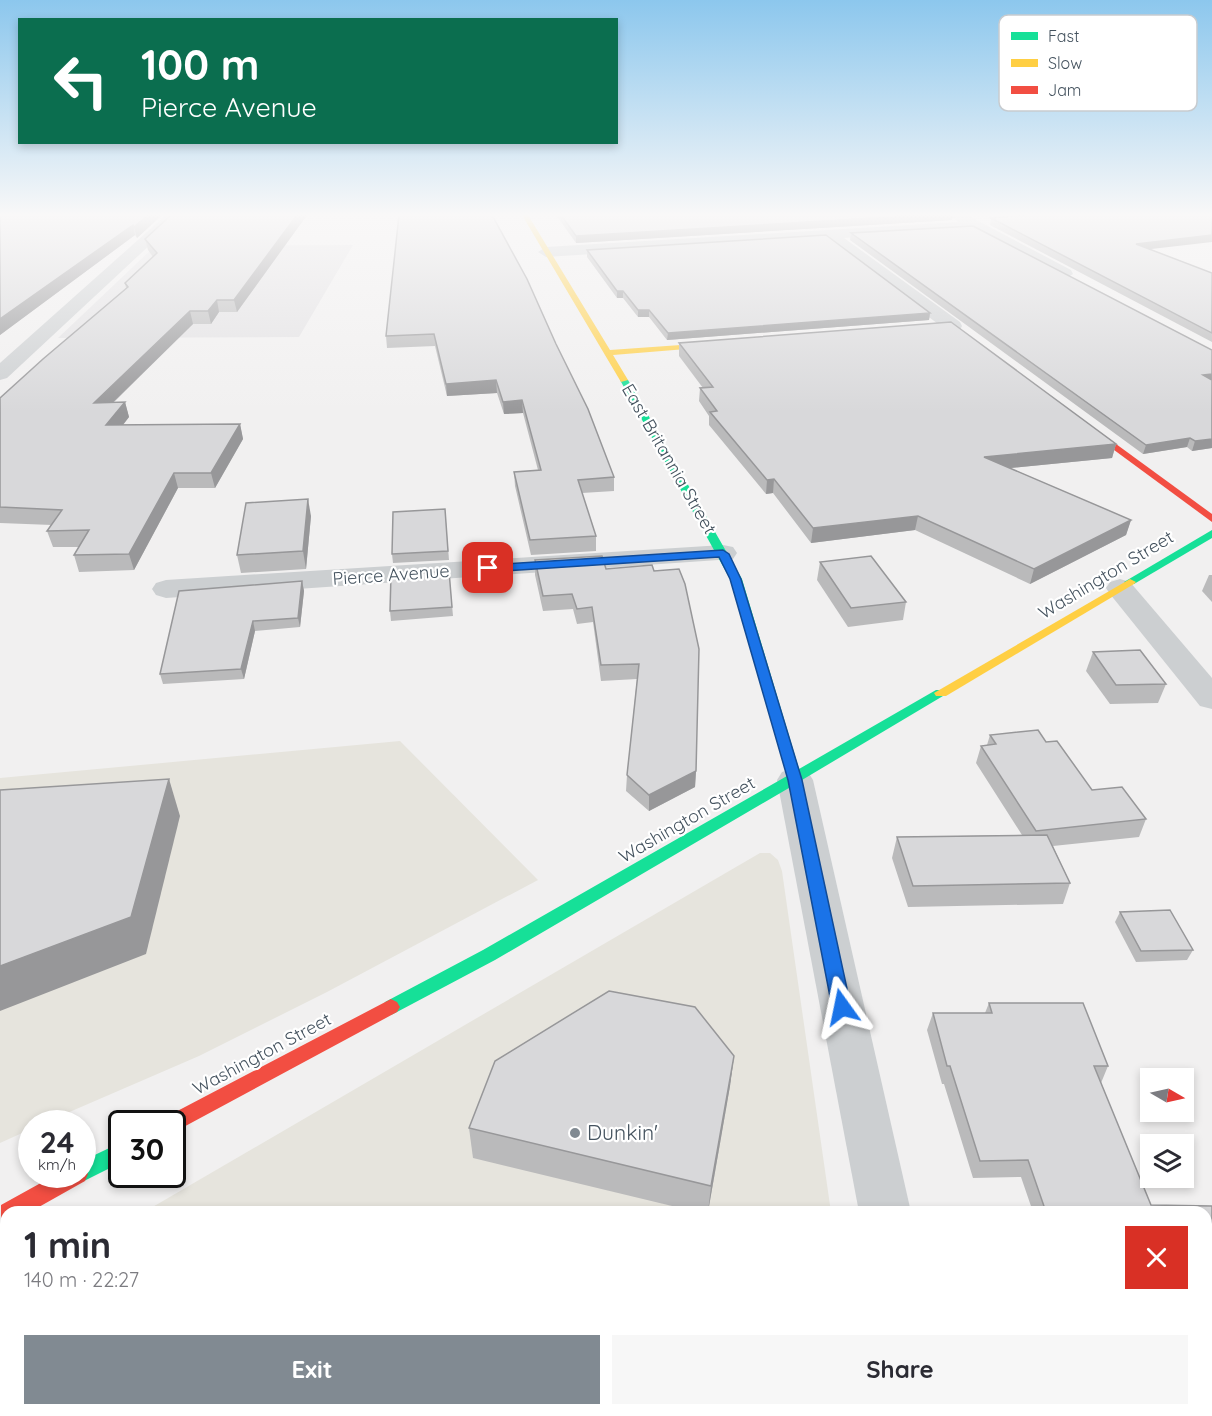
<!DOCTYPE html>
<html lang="en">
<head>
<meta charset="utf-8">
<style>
	:root { --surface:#fff; --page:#f7f7f7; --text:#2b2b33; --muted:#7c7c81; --accent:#818a92 }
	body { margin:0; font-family:Quicksand,sans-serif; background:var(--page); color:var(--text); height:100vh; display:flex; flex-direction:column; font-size:22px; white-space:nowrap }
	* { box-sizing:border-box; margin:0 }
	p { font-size:20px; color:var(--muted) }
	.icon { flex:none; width:33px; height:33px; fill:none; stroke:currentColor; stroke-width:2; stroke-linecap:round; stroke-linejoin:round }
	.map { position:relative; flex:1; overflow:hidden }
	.details { position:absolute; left:0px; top:1206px; width:1212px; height:210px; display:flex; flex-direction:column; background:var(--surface); border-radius:18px 18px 0 0; box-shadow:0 3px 9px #0003 }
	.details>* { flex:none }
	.hud { position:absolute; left:18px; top:18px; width:600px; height:126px; border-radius:0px; box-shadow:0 3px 9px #0003; background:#0b6e4f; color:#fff; overflow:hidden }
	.needle { width:39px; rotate:99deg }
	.fabs { position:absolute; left:1140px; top:1068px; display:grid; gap:12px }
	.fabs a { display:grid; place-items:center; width:54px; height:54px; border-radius:0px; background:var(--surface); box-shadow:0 3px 9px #0003; font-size:30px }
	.speed { position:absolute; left:18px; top:1110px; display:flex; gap:12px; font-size:30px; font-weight:700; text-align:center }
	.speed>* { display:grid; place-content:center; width:78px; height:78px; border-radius:50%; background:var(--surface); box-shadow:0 3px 9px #0003; line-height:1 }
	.speed small { font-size:15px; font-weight:400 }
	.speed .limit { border:3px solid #111; border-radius:9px; background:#fff; color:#111 }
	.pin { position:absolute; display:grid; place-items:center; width:51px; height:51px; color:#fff; margin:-26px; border-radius:12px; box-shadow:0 3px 9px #0006 }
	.me { position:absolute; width:66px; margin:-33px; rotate:348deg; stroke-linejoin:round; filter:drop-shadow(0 0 4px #0008) }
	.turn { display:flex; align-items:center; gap:21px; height:126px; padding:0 24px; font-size:27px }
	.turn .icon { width:78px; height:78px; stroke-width:2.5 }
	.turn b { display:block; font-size:42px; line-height:51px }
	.round { display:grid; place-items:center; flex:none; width:63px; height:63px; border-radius:0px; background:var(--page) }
	.head { display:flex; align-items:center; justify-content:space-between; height:102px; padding:0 24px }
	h1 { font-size:36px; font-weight:700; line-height:45px }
	.button { display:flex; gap:12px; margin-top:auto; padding:12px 24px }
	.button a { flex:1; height:69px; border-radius:0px; background:var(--accent); color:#fff; font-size:24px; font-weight:700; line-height:69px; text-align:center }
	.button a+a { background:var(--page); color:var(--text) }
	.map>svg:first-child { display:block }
</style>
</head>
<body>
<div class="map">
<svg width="1212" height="1416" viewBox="0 0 1212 1416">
	<rect width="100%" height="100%" fill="#f1f0f0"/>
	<g fill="#e6e4dd">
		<path d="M400,741L538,880L327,992L199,1056L44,1123L32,1124L31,1129L0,1143V778Z"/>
		<path d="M760,853H770L778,860L782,871L831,1212H144Z"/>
		<path d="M304,1410H860L861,1416H324Z"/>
	</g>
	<path fill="#e2e1e3" d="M353,245L299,337L58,338L155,246Z"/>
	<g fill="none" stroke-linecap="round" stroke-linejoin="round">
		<g fill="#cccfd1" fill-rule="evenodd">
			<path d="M166,215H182L7,378L0,380V363Z"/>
			<path d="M949,215H967L1071,270L1073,274L1065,279L1059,278L972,230L844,238L960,322L962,326L960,330H946L826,239L546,257L538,252L546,247L958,222Z"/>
			<path d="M723,545L733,547L737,553L733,559L166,598L156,595L152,589L156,583L166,580Z"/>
			<path d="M1120,579L1130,582L1212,678V709L1200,706L1110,594L1106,588L1110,582Z"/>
			<path d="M795,768L808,772L813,780L911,1212H859L777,780L782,772Z"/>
			<path d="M897,1410H957L958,1416H898Z"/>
		</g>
		<g fill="#16e098" fill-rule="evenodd">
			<path d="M621,378L628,380L742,579L799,769L936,690H946L948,693L802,780L800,783L794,785L495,960L397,1012L391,1015L385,1012L382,1007L385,1002L483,950L787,776L730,579L620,380Z"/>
			<path d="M1212,530V538L1134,584H1126L1124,582Z"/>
			<path d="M122,1142V1162L82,1182L75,1179L73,1174H82V1161Z"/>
		</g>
		<g fill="#ffcf43" fill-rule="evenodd">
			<path d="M522,215H528L610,350L723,342L727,344L723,346L613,355L628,380L621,382Z"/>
			<path d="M1130,579L1136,582L1134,584L946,696H936L934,693Z"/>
		</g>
		<g fill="#f24e42" fill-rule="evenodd">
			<path d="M1079,417L1212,514V522L1076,422L1074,420Z"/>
			<path d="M391,999L397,1002L400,1007L397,1012L178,1130L172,1133V1124H161L164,1118Z"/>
			<path d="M82,1166L88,1174L85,1181L30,1212H6V1221L1,1219V1205L57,1174H82Z"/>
		</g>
	</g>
	<g fill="#bababb">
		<path d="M0,215H162L137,238L135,235L0,335Z"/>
		<path d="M171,215H307L237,312H219L211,324H193L113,403L125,402L129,417L123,425L240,424L243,439L215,488H178L134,570L79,572L74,555L79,547H53L47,531L52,525L0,523V398L126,288L125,283L153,257L148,250L145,239Z"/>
		<path d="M399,215L614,477V491L582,493L596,536V551L531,555L515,486L514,472L538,470L523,413L504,414L497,393L447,396L435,346L387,348L386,336Z"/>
		<path d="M556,215H953L952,220L576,243Z"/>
		<path d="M991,218L1150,249L1212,273V342L990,225Z"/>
		<path d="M851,233L1212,448L1192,451L1187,447L1143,454L850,240Z"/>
		<path d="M587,250L930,313L929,320L667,340L649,317H638L623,298H617L587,257Z"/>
		<path d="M679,343L1116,444L1112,458L1010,468L1131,520L1126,535L1030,584L915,530L811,543L773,493L766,494L709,425V416L699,401L700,388H703L679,356Z"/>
		<path d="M445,509L449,560L393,563L392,554Z"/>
		<path d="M311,516L306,569L241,573L237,555Z"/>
		<path d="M535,560L606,569L696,771L695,787L649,811L626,791L627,775L637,679L601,681L593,622L577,624L573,609L543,611L535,575Z"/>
		<path d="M820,562L906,602L903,620L848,627L817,580Z"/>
		<path d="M449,571L453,616L391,621L390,611Z"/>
		<path d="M1209,575H1212V602L1202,591Z"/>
		<path d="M302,581L304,591L300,627L255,631L244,679L163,684L160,674Z"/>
		<path d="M1093,652L1166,684L1158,703L1110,704L1086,671Z"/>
		<path d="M990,735L1046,742L1092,790L1146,819L1139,837L1053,846L1070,883L1063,904L908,907L892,858L897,837L1022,835L976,763L981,746L987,745Z"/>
		<path d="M1120,912L1193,950L1187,960L1136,962L1115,922Z"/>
		<path d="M989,1003L1108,1066L1101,1083L1151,1205L1212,1206V1278H1206V1212H1033L1021,1177L973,1178L944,1084H942L927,1030L933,1013H985Z"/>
		<path d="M734,1056L730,1086L708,1212H697L473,1158L469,1128Z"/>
		<path d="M1034,1410H1174L1176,1416H1036Z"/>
	</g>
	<g fill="#979799">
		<path d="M148,215H162L137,238L134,227Z"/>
		<path d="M297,215H307L237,312L234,300Z"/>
		<path d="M924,215H953L952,220L576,243V236Z"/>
		<path d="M133,225L135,235L0,335V319Z"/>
		<path d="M1212,235V242L1134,251L1136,244Z"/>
		<rect x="617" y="291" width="6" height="7"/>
		<path d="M217,300L219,312L211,324L208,311Z"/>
		<rect x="638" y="310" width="11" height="7"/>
		<path d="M190,311L193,324L98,417L94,403Z"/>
		<path d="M930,313L929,320L667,340L668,333Z"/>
		<path d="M1212,374V382L1203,375Z"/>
		<path d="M496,380L497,393L447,396L446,384Z"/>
		<path d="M522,400L523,413L504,414L503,402Z"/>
		<path d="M125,402L129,417L111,440L106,425Z"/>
		<path d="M240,424L243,439L215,488L211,473Z"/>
		<path d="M1190,438L1187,447L1143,454L1146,445Z"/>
		<path d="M1212,439V448L1192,451L1195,441Z"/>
		<path d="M1116,444L1112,458L981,471L984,457Z"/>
		<path d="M174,473L178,488L134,570L129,554Z"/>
		<path d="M774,479L773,493L766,494L767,480Z"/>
		<path d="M308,499L311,516L306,569L303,551Z"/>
		<path d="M918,516L915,530L811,543L813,528Z"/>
		<path d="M1131,520L1126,535L1030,584L1034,569Z"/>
		<path d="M302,581L304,591L300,627L298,618Z"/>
		<path d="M253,621L255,631L244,679L241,669Z"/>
		<path d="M696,771L695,787L649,811V795Z"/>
		<path d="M169,779L180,816L146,954L0,1011V966Z"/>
		<path d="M734,1056L730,1086L708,1212L711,1186Z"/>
	</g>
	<g fill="#d8d8da" stroke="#979799" stroke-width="1.5">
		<path d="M0,215H148L134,227L133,225L0,319Z"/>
		<path d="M171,215H297L234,300H217L208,311H190L94,403L125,402L106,425L240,424L211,473H174L129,554L74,555L89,530L47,531L62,510L0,507V398L43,359L128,287L125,283L157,253L145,239Z"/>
		<path d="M399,215H492L527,279L556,344L588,409L614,477L578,480L596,536L530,540L514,472L541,470L522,400L503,402L496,380L446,384L434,334L386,336Z"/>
		<path d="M561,215H924L576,236Z"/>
		<path d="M1025,215H1212V235L1136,244L1212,273V333L991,218Z"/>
		<path d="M973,226L1212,350V374L1203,375L1212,380V439L1195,441L1190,438L1146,445L851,233Z"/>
		<path d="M826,235L930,313L668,333L649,310H638L623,291H617L587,250Z"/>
		<path d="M951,322L1116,444L984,457L1131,520L1034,569L918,516L813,528L774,479L767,480L710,412L717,411L700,388L713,387L679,343Z"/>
		<path d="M308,499L303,551L237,555L246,503Z"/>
		<path d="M445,509L448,551L392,554L393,512Z"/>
		<path d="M602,556L606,569L652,565L654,571L679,569L685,584L699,649L696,771L649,795L627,775L639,664L601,665L592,607L577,609L572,594L543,596L535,560Z"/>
		<path d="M871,556L906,602L851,608L820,562Z"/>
		<path d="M449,571L452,607L390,611L391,575Z"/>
		<path d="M302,581L298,618L253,621L241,669L160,674L179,591Z"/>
		<path d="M1140,650L1166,684L1116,685L1093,652Z"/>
		<path d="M1038,730L1046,742L1057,741L1092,790L1122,787L1146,819L1036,831L981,746L996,744L990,735Z"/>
		<path d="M169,779L131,917L0,966V790Z"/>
		<path d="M1047,835L1070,883L913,886L897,837Z"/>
		<path d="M1170,910L1193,950L1141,951L1120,912Z"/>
		<path d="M609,991L695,1007L734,1056L711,1186L469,1128L495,1061Z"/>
		<path d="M989,1003H1083L1108,1066H1094L1151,1205L1212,1206V1261H1206V1212H1046L1028,1160L980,1161L950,1066H947L933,1013H992Z"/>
		<path d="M1051,1410H1174L1176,1416H1053Z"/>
	</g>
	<linearGradient id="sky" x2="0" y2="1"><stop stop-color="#8cc7ed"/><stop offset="0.52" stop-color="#f9f8f8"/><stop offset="1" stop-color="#f9f8f8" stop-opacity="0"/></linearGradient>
	<rect width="1212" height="413" fill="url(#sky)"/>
	<path fill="#1a73e8" stroke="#114b97" stroke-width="1.5" d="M723,550L729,554L741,579L802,780L851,1007L848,1012L842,1015L835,1012L832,1007L788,780L730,579L719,557L488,572L483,568L488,565Z"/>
	<circle fill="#818a92" stroke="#fff" stroke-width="2" cx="575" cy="1133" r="6"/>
	<g text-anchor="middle" stroke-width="4.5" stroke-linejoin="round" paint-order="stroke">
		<g font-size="18" fill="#45535f" stroke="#fff">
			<text transform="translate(669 459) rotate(60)" y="6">East Britannia Street</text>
			<text transform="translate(391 575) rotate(-4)" y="6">Pierce Avenue</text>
			<text transform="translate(1106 575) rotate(-31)" y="6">Washington Street</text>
			<text transform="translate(687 820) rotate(-30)" y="6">Washington Street</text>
			<text transform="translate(262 1054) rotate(-28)" y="6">Washington Street</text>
		</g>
		<g font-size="21" fill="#45535f" stroke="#fff" text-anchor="start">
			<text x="587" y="1140">Dunkin'</text>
		</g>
	</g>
	<rect x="999" y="15" width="198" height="96" rx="9" fill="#fff" stroke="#c7cbcf" stroke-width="1.5"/>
	<rect x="1011" y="32" width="27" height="8" fill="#16e098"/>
	<rect x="1011" y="59" width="27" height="8" fill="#ffcf43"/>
	<rect x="1011" y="86" width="27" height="8" fill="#f24e42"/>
	<g font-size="16" fill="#45535f">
		<text x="1048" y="42">Fast</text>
		<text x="1048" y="69">Slow</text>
		<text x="1048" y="96">Jam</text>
	</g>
</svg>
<div class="fabs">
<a><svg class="needle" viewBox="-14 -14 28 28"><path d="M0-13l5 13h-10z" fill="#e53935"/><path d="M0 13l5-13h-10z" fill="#7c7c81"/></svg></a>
<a><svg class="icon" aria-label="layers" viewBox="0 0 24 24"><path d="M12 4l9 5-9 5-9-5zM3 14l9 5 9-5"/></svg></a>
</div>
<div class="speed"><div>24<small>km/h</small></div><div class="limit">30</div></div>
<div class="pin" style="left:488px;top:568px;background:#d93025"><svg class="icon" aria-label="arrive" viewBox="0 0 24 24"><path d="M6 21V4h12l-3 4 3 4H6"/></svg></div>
<svg class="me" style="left:842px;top:1007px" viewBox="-20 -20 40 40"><path d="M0-17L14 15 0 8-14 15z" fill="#1a73e8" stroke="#fff" stroke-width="4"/></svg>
<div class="hud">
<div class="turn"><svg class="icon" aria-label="left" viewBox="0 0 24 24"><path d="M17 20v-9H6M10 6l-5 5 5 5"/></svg><div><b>100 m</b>Pierce Avenue</div></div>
</div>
<section class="details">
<div class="head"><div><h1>1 min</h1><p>140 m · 22:27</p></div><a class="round" style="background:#d93025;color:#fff"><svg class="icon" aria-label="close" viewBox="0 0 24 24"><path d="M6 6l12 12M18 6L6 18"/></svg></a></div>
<div class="button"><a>Exit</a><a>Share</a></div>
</section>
</div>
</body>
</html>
